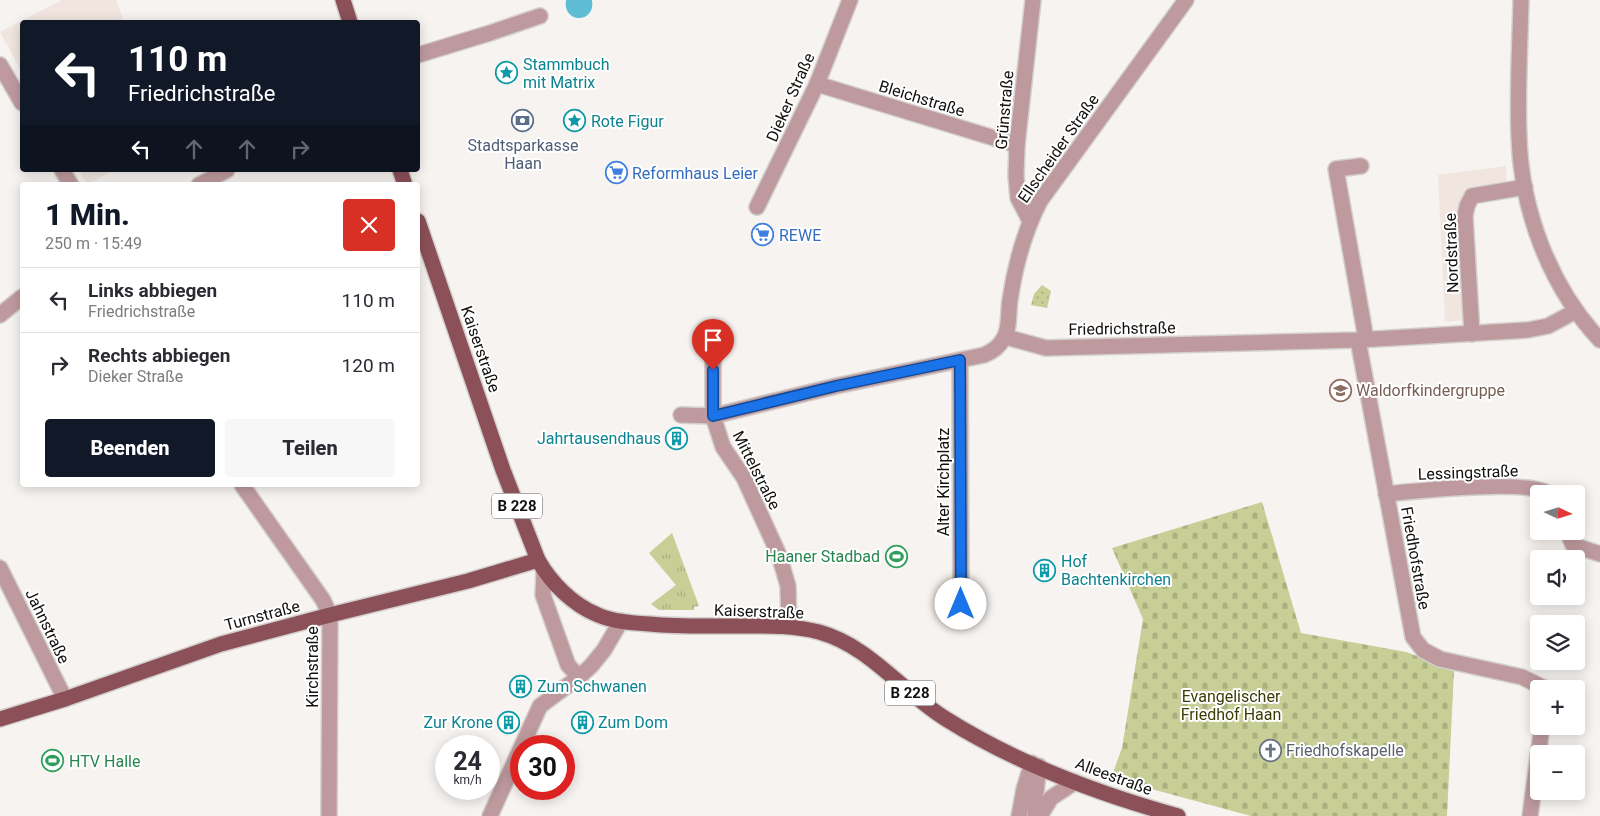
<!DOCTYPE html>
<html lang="de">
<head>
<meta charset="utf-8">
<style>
	:root { --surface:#fff; --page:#f7f7f7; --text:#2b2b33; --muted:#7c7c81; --line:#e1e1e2; --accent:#111827 }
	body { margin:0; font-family:Roboto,sans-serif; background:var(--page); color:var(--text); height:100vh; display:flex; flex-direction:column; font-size:19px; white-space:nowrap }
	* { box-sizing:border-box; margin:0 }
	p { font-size:16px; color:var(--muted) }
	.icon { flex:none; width:28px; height:28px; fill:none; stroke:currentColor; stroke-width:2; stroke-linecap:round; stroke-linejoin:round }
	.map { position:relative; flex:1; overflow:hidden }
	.panel { position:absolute; left:20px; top:182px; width:400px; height:305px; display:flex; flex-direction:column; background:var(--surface); border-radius:5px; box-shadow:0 2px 12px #0003 }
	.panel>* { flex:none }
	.top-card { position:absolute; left:20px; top:20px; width:400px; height:152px; border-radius:5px; box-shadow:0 2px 12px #0003; background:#111827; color:#fff; overflow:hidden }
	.needle { width:32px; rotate:94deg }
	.buttons { position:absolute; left:1530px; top:485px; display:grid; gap:10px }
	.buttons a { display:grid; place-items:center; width:55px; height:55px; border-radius:5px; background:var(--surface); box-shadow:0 2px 12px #0003; font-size:25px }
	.speed { position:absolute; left:435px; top:735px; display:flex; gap:10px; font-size:25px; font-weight:700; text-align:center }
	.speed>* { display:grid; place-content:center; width:65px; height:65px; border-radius:50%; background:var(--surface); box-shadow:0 2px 12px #0003; line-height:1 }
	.speed small { font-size:12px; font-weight:400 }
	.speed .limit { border:8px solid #d22; background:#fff; color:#111 }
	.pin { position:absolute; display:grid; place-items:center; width:42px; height:42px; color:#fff; margin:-51px -21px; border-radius:50% 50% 50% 0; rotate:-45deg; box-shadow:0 0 5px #0007 }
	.pin .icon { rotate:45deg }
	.me { position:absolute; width:55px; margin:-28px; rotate:0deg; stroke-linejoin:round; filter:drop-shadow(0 0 4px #0008) }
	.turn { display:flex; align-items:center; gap:18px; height:105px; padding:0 25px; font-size:22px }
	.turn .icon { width:65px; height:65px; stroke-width:2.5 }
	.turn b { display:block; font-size:35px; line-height:42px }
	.lanes { display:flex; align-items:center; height:48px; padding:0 25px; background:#0003; justify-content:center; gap:25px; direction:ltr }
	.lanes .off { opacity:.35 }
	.round { display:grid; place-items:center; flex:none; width:52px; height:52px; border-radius:5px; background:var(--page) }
	.head { display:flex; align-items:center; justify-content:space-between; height:85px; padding:0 25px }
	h1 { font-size:30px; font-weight:800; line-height:38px; color:var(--accent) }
	.action { display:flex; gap:10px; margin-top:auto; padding:10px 25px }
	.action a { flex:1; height:58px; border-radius:5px; background:var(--accent); color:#fff; font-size:20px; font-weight:800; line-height:58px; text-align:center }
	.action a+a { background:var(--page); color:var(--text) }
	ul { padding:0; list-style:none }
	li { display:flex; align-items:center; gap:15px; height:65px; padding:0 25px; border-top:1px solid var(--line) }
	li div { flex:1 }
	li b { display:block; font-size:19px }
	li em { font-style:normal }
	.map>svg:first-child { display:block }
</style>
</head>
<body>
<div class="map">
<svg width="1600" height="816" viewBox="0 0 1600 816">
	<defs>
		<pattern id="grass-tufts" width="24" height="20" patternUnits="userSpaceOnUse" patternTransform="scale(1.25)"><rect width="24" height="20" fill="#c7ce96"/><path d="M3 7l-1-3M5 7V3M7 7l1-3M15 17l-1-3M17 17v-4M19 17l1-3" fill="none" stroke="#aab080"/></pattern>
		<pattern id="cemetery-stones" width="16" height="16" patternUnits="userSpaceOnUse" patternTransform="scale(1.25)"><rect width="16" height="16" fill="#c7ce96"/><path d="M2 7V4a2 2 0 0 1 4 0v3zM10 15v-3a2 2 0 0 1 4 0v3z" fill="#aab080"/></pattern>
		<pattern id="park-dots" width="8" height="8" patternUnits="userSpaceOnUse" patternTransform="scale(1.25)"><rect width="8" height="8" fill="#c7ce96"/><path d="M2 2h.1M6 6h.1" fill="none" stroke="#aab080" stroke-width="1.8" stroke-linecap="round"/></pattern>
	</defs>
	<rect width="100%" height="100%" fill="#f7f3f0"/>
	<g fill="#f0e6df">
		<path d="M62,0H116L124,22H22V72L0,32Z"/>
		<path d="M1506,166L1507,185L1462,201L1465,320L1445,322L1438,175Z"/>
		<path d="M79,170H114L87,185Z"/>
	</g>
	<path fill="url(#grass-tufts)" d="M672,533L699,606L694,607V610H659L651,604L676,585L649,553Z"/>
	<path fill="url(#cemetery-stones)" d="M1262,502L1301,633L1406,652L1454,670L1447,816H1251L1111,778L1122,748L1143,619L1112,548Z"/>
	<path fill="url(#park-dots)" d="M1042,285L1051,291L1047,308L1031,305L1034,294Z"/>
	<path fill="#5fbdd3" d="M566,0H592C596,24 562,24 566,0Z"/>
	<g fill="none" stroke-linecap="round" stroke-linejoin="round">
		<defs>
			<g id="minor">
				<path d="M1521,0C1520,45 1517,91 1519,137C1521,210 1550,287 1600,340"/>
				<path d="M418,55L490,33L540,16"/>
				<path d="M0,65L22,103"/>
				<path d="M817,84L1017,145"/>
				<path d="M1361,166L1336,169L1366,339"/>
				<path d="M62,170L71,185"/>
				<path d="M199,185L227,170"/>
				<path d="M757,207L817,84L850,0"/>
				<path d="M1030,221L1018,198L1016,176L1017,145L1033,0"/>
				<path d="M0,315L22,297"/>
				<path d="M1472,334L1465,216L1467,206L1472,196L1525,187"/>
				<path d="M1006,337L1046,348L1358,340L1528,330L1548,326L1576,311"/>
				<path d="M1358,340L1413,637L1423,650L1440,659L1522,677L1546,689"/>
				<path d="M713,355V416L723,447L744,478L779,555L788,586L789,626"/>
				<path d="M960,360L961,604"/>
				<path d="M681,415L713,416L836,386L984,355C993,351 999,347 1004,338C1010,328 1008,312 1010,300C1015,266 1024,232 1040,201L1186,0"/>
				<path d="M242,485L323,600L330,615L329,816"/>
				<path d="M1386,494C1416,491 1530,479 1549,494"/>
				<path d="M1567,531L1573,545L1600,554"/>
				<path d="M0,568L65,699"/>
				<path d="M544,571L543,595L568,665L579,677"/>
				<path d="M490,816L540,706L579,677L591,666L604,650L621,621"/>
				<path d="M1019,816L1024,789L1032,763"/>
				<path d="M1035,816V801L1039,766"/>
				<path d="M1040,816L1051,798L1075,782"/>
				<path d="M1530,816L1542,726"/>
			</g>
			<g id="major">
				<path d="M343,0L350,22"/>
				<path d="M400,170L405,185"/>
				<path d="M418,221L503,470L538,560C551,583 573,605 598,615C614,622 633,623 650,624C679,627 708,626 737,626C765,626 792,625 819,632C870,646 902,692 946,719C1016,763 1099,794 1178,816"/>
				<path d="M0,719L65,699L221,644L330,615L468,581L538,560"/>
			</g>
		</defs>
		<use href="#minor" stroke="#d2cfcc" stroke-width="18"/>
		<use href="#major" stroke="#d2cfcc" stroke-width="18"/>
		<use href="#minor" stroke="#be9a9e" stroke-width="15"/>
		<use href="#major" stroke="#8b5058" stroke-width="15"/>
	</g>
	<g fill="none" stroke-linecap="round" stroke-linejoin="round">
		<defs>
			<path id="route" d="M713,370V416L836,386L960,360L961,604"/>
		</defs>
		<use href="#route" stroke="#114b97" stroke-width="12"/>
		<use href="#route" stroke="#1a73e8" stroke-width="9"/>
	</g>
	<defs>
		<symbol id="sight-ring" viewBox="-11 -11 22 22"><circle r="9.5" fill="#fff" stroke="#0f9aa8" stroke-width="1.5"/><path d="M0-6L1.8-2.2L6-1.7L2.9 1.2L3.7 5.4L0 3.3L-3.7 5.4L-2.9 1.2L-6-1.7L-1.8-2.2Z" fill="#0f9aa8"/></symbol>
		<symbol id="bank-ring" viewBox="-11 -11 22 22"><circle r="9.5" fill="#fff" stroke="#5c6f8a" stroke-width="1.5"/><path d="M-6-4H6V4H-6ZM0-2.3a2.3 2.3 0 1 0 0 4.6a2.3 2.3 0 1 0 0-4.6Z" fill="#5c6f8a"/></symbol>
		<symbol id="supermarket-ring" viewBox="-11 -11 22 22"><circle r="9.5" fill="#fff" stroke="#3f7fe0" stroke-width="1.5"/><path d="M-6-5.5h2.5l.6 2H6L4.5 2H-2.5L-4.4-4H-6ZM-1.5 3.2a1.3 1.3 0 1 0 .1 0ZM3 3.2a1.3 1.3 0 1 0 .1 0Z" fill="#3f7fe0"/></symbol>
		<symbol id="school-ring" viewBox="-11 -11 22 22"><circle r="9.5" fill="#fff" stroke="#8d6e63" stroke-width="1.5"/><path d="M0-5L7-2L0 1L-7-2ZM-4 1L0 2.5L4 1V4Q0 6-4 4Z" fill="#8d6e63"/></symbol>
		<symbol id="building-ring" viewBox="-11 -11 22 22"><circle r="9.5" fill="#fff" stroke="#0f9aa8" stroke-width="1.5"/><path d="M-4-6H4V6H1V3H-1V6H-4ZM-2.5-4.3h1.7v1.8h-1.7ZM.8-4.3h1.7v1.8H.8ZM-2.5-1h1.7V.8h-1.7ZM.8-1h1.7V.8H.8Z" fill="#0f9aa8"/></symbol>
		<symbol id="stadium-ring" viewBox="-11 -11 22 22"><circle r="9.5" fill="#fff" stroke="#2e9e5b" stroke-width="1.5"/><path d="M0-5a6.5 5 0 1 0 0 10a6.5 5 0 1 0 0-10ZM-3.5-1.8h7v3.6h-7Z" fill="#2e9e5b"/></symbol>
		<symbol id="church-ring" viewBox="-11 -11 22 22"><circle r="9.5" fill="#fff" stroke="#6b7280" stroke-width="1.5"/><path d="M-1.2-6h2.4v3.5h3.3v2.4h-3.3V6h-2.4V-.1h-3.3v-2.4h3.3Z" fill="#6b7280"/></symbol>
	</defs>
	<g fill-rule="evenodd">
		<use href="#sight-ring" x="494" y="60" width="25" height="25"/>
		<use href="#bank-ring" x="510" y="108" width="25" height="25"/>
		<use href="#sight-ring" x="562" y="108" width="25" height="25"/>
		<use href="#supermarket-ring" x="604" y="160" width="25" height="25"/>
		<use href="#supermarket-ring" x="750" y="222" width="25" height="25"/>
		<use href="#school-ring" x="1328" y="378" width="25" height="25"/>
		<use href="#building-ring" x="664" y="426" width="25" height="25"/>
		<use href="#stadium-ring" x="884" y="544" width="25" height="25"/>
		<use href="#building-ring" x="1032" y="558" width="25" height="25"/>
		<use href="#building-ring" x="508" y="674" width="25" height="25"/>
		<use href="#building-ring" x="496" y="710" width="25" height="25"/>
		<use href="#building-ring" x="570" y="710" width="25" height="25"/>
		<use href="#church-ring" x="1258" y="738" width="25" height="25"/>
		<use href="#stadium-ring" x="40" y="748" width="25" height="25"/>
	</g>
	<g text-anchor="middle" stroke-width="4" stroke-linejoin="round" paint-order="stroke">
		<g fill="#fff" stroke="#595858" stroke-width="1">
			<rect x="492" y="493.5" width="50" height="25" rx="4"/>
			<rect x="885" y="680.5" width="50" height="25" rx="4"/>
		</g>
		<g font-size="15" font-weight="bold" fill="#121110">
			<text x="517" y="511">B 228</text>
			<text x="910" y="698">B 228</text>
		</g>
		<g font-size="16" fill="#0d838f" stroke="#fff" text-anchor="start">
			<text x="523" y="70">Stammbuch<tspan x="523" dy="18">mit Matrix</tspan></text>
			<text x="591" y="127">Rote Figur</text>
			<text x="661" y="444" text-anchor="end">Jahrtausendhaus</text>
			<text x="1061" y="567">Hof<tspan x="1061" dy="18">Bachtenkirchen</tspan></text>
			<text x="537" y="692">Zum Schwanen</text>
			<text x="493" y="728" text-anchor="end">Zur Krone</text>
			<text x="598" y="728">Zum Dom</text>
		</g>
		<g font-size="16" fill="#121110" stroke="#fff">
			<text transform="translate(790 97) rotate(-66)" y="6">Dieker Straße</text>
			<text transform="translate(922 98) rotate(17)" y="6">Bleichstraße</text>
			<text transform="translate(1004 110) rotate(-85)" y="6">Grünstraße</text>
			<text transform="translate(1058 148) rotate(-55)" y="6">Ellscheider Straße</text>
			<text transform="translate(1451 253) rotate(-92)" y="6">Nordstraße</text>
			<text transform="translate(1122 328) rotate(-1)" y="6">Friedrichstraße</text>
			<text transform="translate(481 349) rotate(71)" y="6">Kaiserstraße</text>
			<text transform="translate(757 470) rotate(63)" y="6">Mittelstraße</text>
			<text transform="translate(1468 472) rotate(-2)" y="6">Lessingstraße</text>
			<text transform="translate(943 482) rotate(-90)" y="6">Alter Kirchplatz</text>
			<text transform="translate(1416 558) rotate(80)" y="6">Friedhofstraße</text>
			<text transform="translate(759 611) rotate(2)" y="6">Kaiserstraße</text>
			<text transform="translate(262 615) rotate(-15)" y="6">Turnstraße</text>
			<text transform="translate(48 626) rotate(64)" y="6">Jahnstraße</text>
			<text transform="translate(312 667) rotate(-90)" y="6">Kirchstraße</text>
			<text transform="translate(1114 776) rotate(20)" y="6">Alleestraße</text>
		</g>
		<g font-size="16" fill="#4e5e75" stroke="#fff">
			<text x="523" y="151">Stadtsparkasse<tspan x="523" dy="18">Haan</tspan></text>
		</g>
		<g font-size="16" fill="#366cbe" stroke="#fff" text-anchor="start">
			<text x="632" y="179">Reformhaus Leier</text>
			<text x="779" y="241">REWE</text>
		</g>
		<g font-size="16" fill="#785e54" stroke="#fff" text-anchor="start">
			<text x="1356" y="396">Waldorfkindergruppe</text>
		</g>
		<g font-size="16" fill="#27864d" stroke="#fff" text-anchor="end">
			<text x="880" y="562">Haaner Stadbad</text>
			<text x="69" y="767" text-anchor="start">HTV Halle</text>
		</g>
		<g font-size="16" fill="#3a3e05" stroke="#fff">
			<text x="1231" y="702">Evangelischer<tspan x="1231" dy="18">Friedhof Haan</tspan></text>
		</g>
		<g font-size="16" fill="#5b616d" stroke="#fff" text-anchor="start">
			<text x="1286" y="756">Friedhofskapelle</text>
		</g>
	</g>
</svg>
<div class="buttons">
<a><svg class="needle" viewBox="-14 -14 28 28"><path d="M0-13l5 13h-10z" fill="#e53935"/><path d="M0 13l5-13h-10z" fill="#7c7c81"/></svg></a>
<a><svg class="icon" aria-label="sound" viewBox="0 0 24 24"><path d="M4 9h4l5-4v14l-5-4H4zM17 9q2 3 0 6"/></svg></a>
<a><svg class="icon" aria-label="layers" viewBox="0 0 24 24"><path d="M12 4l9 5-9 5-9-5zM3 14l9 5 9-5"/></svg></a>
<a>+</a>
<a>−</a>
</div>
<div class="speed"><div>24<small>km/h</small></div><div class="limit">30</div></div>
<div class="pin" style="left:713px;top:370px;background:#d93025"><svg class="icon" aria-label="arrive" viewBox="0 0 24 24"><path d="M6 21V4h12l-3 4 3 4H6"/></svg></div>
<svg class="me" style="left:961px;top:604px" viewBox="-20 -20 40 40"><circle r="19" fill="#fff"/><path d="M0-13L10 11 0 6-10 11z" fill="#1a73e8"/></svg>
<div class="top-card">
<div class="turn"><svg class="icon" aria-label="left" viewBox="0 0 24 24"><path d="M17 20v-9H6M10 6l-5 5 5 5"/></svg><div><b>110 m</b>Friedrichstraße</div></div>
<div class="lanes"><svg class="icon" aria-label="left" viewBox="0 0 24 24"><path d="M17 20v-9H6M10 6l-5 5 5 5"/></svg><svg class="icon off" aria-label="ahead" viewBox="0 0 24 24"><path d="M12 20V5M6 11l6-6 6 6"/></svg><svg class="icon off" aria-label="ahead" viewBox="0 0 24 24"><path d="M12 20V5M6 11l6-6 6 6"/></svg><svg class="icon off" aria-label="right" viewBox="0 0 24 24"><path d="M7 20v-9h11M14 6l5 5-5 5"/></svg></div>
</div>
<section class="panel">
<div class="head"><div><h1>1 Min.</h1><p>250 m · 15:49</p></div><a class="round" style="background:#d93025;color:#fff"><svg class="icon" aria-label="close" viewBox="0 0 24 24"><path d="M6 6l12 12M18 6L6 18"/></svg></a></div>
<ul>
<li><svg class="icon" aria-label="left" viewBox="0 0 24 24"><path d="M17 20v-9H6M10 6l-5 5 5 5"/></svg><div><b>Links abbiegen</b><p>Friedrichstraße</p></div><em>110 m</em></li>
<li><svg class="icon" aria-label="right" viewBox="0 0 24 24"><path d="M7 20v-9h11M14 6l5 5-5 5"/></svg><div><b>Rechts abbiegen</b><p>Dieker Straße</p></div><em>120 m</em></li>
</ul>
<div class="action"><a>Beenden</a><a>Teilen</a></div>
</section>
</div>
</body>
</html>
